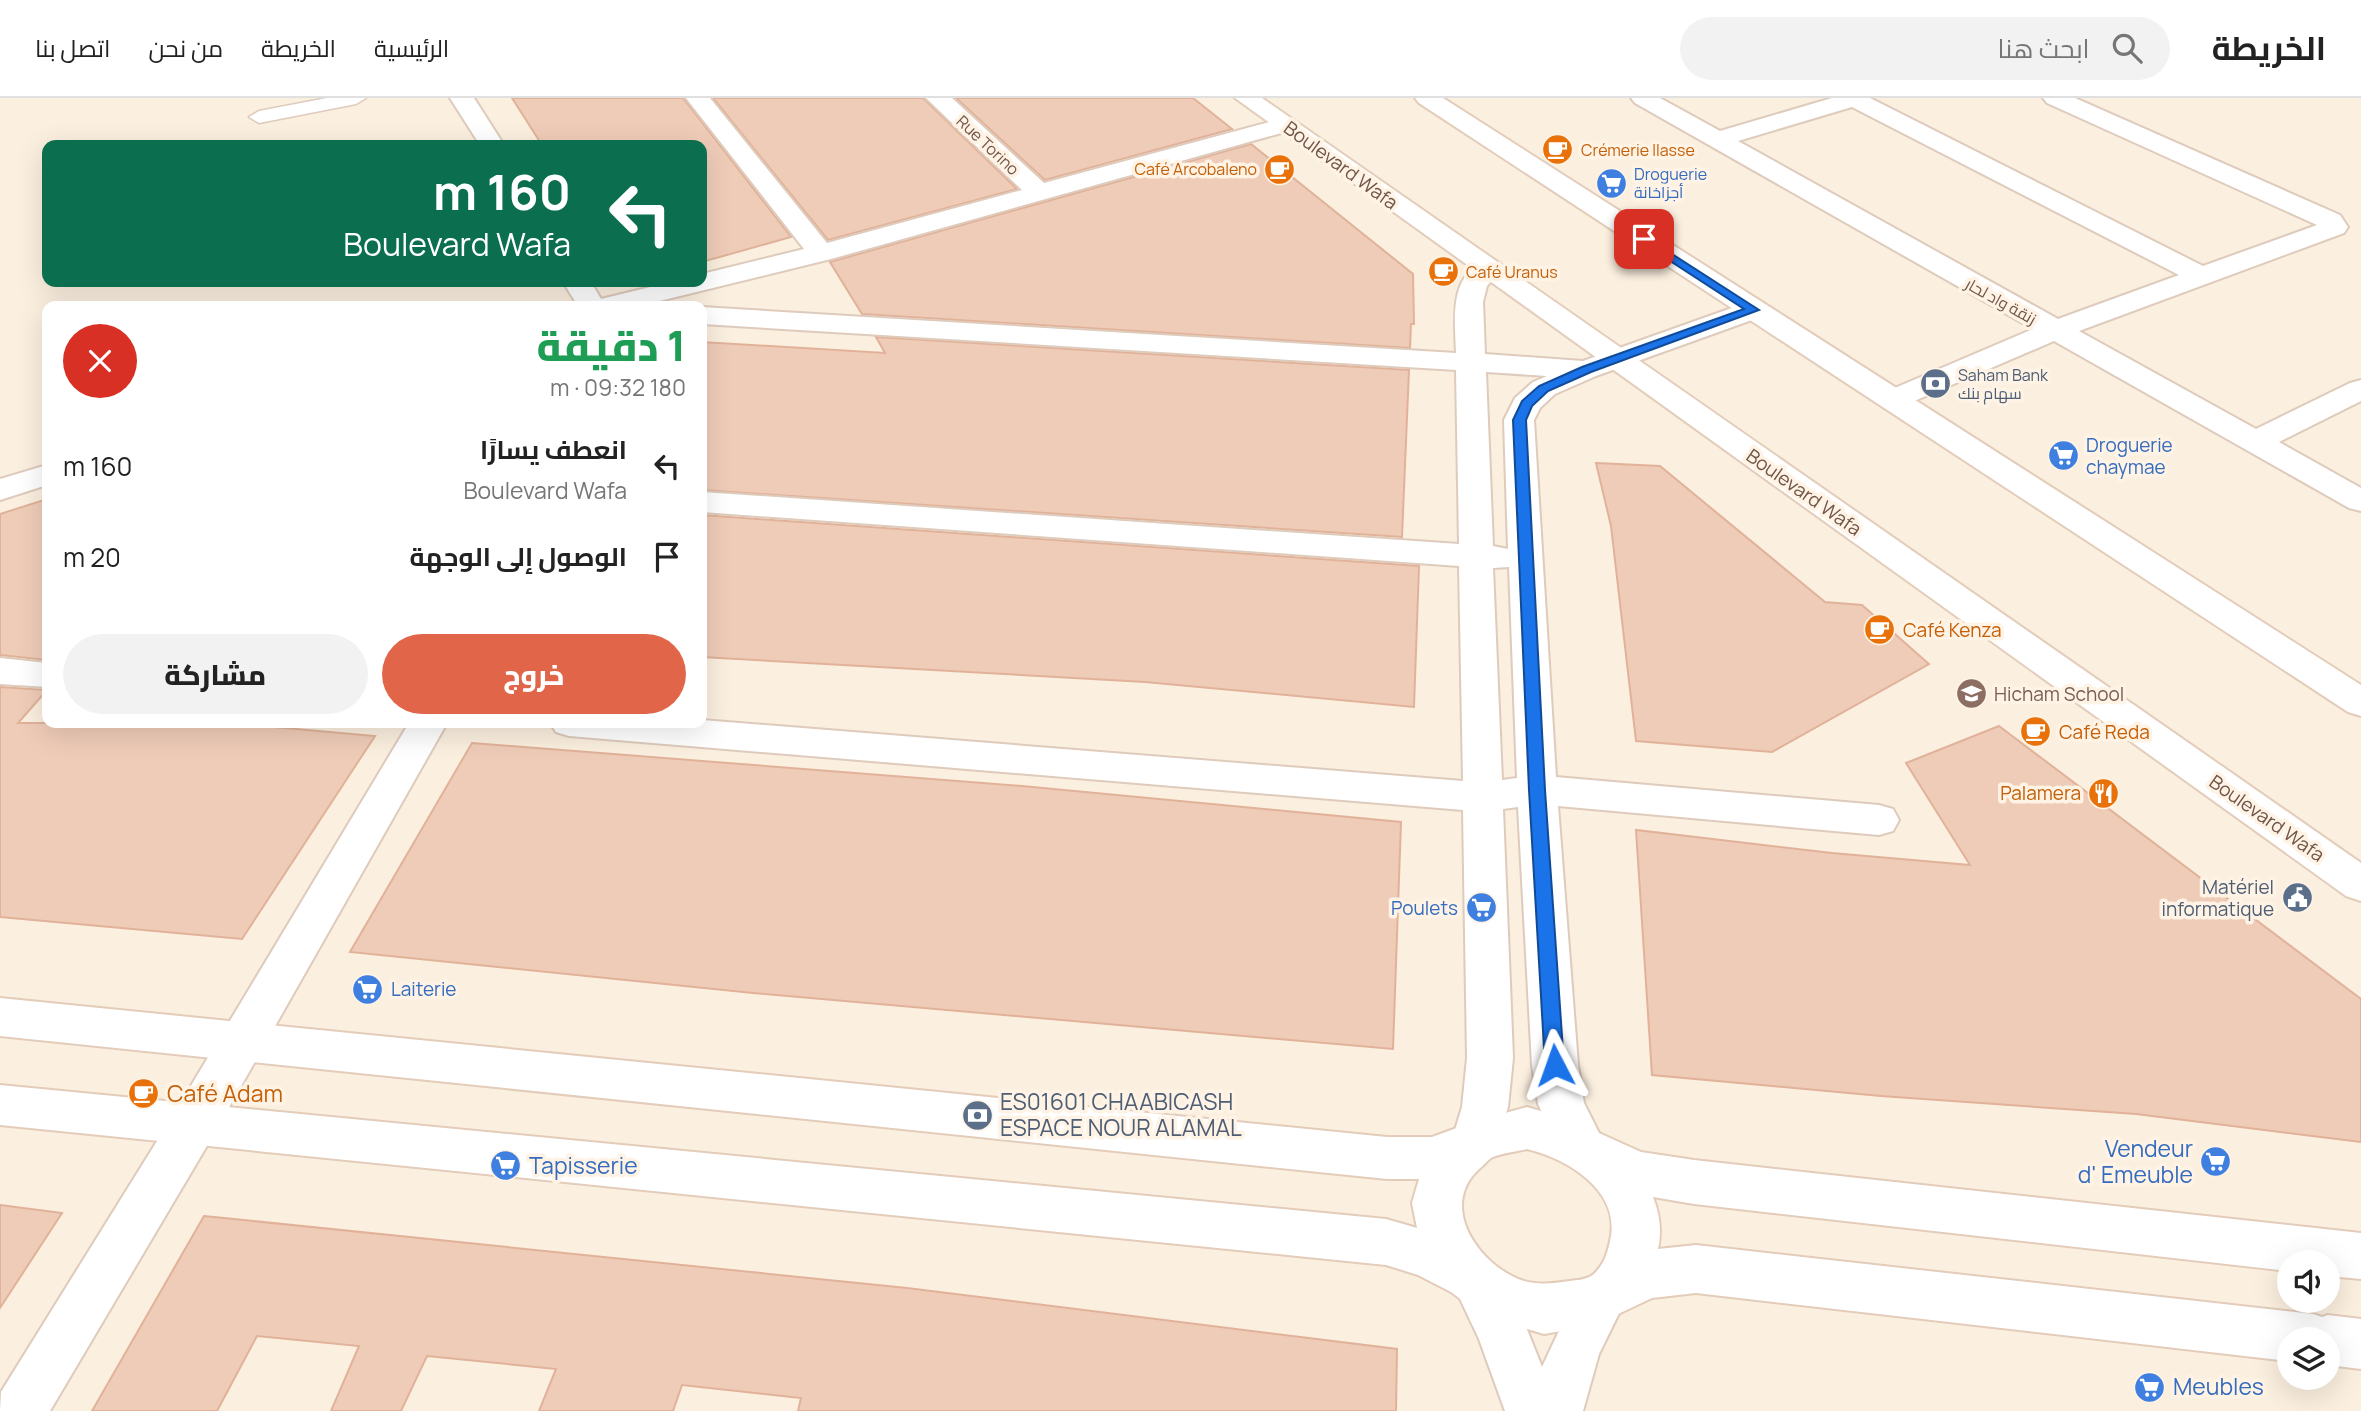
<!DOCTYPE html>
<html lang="ar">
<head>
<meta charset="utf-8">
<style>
	:root { --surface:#fff; --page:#f2f2f2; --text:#222; --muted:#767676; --line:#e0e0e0; --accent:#e16548 }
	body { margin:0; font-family:Manrope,Cairo,sans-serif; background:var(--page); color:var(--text); direction:rtl; height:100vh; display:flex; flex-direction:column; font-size:26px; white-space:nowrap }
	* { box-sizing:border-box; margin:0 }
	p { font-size:23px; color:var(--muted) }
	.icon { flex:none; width:38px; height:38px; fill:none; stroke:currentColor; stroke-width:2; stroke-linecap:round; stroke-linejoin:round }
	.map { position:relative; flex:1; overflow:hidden; direction:ltr }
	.side { position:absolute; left:42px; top:203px; width:665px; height:427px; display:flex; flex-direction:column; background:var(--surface); border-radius:14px; box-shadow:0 7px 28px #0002; direction:rtl }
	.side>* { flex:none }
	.banner { position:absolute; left:42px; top:42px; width:665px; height:147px; border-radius:14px; box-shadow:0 7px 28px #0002; direction:rtl; background:#0b6e4f; color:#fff; overflow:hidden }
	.buttons { position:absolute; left:2277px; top:1152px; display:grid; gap:14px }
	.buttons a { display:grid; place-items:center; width:63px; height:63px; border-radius:50%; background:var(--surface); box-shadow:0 7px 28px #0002; font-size:35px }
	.pin { position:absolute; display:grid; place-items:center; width:60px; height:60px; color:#fff; margin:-30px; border-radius:14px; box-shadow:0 4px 10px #0006 }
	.me { position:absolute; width:77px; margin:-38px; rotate:356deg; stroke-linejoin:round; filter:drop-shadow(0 0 5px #0008) }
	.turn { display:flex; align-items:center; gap:24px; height:147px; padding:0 21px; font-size:32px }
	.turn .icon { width:91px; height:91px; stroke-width:2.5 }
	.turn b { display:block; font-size:49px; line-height:60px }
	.round { display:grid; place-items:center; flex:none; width:74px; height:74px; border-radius:37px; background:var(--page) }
	.headline { display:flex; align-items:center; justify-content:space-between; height:119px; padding:0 21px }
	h1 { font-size:42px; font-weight:800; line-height:52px; color:#1e9e55 }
	.button { display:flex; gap:14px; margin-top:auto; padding:14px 21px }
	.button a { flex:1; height:80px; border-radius:42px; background:var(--accent); color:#fff; font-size:28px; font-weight:800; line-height:80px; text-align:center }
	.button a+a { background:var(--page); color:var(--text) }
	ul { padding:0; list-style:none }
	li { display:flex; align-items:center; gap:21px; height:91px; padding:0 21px }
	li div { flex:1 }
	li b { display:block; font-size:26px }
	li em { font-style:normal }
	header { display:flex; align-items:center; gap:42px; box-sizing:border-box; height:98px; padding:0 35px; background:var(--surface); border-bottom:2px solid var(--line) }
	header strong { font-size:33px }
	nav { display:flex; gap:38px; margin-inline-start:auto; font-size:24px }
	.search { width:490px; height:63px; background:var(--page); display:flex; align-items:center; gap:18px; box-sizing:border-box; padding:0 24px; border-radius:38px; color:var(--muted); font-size:26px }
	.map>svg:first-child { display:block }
</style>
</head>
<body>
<header>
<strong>الخريطة</strong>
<div class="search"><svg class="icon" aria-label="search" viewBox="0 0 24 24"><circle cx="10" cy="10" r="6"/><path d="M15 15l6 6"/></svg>ابحث هنا</div>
<nav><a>الرئيسية</a><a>الخريطة</a><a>من نحن</a><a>اتصل بنا</a></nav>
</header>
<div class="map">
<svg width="2361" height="1313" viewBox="0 0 2361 1313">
	<rect width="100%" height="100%" fill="#fbefdf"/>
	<g fill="#efccb8" stroke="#e1b299" stroke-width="2">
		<path d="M512,0H683L791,139L702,164V47H542Z"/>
		<path d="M713,0H923L1017,91L828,142Z"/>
		<path d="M956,0H1193L1232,31L1045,82Z"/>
		<path d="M1251,46L1413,176L1414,226H1411L1410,250L862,216L830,164Z"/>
		<path d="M876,239L1409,272L1402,439L702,392V244L885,255Z"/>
		<path d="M1596,365L1660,368L1825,504L1862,507L1929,566L1772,654L1636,643L1611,428Z"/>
		<path d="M47,401V562L0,557V416Z"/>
		<path d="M702,417L1419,468L1414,609L1145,584L702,559Z"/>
		<path d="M0,589L47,592L18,625H230L375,638L242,841L0,819Z"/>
		<path d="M1999,628L2361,901V1044L2136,1016L1881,998L1652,977L1636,732L1832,755L1970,767L1906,665Z"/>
		<path d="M472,645L1022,688L1401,724L1393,951L753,895L350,854Z"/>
		<path d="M0,1107L62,1115L0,1210Z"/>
		<path d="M204,1118L907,1190L1397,1251L1396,1313H798L801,1300L682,1287L673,1313H539L556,1271L427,1258L401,1313H331L359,1248L257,1238L217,1313H92Z"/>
	</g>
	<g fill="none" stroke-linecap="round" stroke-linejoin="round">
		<defs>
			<path id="lane" d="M327,0H366L356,6L259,25L249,19L259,13Z"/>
			<g id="street">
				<path d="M450,0H474L504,47H480Z"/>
				<path d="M686,0H710L827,145L1022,92L926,0H952L1044,85L1284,20L1292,22L1296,27L1292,32L831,161L639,208H578L563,184H591L601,201L671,184H702V176L804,151Z"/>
				<path d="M1631,0H1660L1720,33L1832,0H1870L2203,168L2317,127L2047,5L2043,0H2075L2340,117L2348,129L2344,135L2079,233L2256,331L2350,285L2361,282V303L2279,344L2361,390V413L2349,410L2054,243L1905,307L1894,310L1883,307L1879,301L1883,295L2033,231L1635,5ZM1852,9L2179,177L2058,221L1738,43Z"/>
				<path d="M1487,164L1497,166L1501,172L1487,188L1483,204L1485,256L1583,263L1743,206L1753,204L1763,206L1767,212L1763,218L1596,278L1555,296L1540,310L1534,322L1556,679L1879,707L1893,711L1899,722L1893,733L1879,737L1558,708L1578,967L1584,1005L1605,1047L1598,1062L1581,1068L1564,1062L1538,1006L1532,967L1518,709L1503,711L1513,960L1508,1009L1493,1057L1476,1063L1459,1057L1452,1042L1462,1009L1467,960L1463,712L569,638L556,634L550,625H702V622L1463,683L1459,468L702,414V394L1459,446L1456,272L702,226V209L1456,255C1455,224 1448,174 1487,164ZM1486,274L1547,278L1533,284L1515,300L1504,322L1508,451L1493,448ZM1509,469L1517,680L1502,682L1493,470Z"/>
				<path d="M47,367V387L0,402V381Z"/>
				<path d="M0,560L47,565V589L0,586Z"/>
				<path d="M409,625H447L211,1041L50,1313H0L1,1294L177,1011Z"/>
				<path d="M1478,1162L1496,1169L1520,1214L1542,1269L1582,1184L1600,1177L1618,1184L1626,1201L1599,1256L1583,1313H1505L1479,1241L1453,1186L1460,1169Z"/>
			</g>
			<g id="secondary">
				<path d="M1235,0H1262L2361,765V803L2346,798Z"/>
				<path d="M1415,0H1443L2361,587V618L2348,614L1419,5Z"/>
				<path d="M0,900L1387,1039H1432L1476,1023L1527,1009L1568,1021L1641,1054L1694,1062L2361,1135V1181L2328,1178V1164H2289V1173L1694,1106L1653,1099C1660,1117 1662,1133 1658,1151L1696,1147L2313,1216L2322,1219L2328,1217L2361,1221V1271L2328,1267V1241H2289V1263L1696,1195L1652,1200L1595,1227L1544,1236L1483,1218L1451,1194L1418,1177L1386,1167L0,1027V987L1386,1121L1417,1130L1412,1105L1419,1081H1387L0,938ZM1527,1051C1568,1061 1622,1093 1610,1143C1607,1157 1604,1166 1594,1176C1587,1182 1577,1182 1569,1183C1550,1186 1529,1188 1512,1178C1473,1158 1441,1106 1479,1071C1483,1068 1487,1063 1491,1060C1501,1055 1516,1054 1527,1051Z"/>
			</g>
		</defs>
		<use href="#lane" stroke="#decbbc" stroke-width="3"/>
		<use href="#street" stroke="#decbbc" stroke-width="4"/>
		<use href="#secondary" stroke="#e3ccba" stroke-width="4"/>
		<use href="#lane" fill="#fff" fill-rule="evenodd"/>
		<use href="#street" fill="#fff" fill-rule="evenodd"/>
		<use href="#secondary" fill="#fff" fill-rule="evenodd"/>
	</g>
	<path fill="#1a73e8" stroke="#114b97" stroke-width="2" d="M1644,138L1759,212L1591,274L1548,293L1532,308L1526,322L1545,692L1564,967L1562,972L1555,975L1548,972L1545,967L1529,692L1513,322L1522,303L1539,288L1582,269L1744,211L1641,144L1639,141Z"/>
	<defs>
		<symbol id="cafe-disc" viewBox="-11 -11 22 22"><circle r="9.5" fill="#e8710a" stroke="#fef3e5"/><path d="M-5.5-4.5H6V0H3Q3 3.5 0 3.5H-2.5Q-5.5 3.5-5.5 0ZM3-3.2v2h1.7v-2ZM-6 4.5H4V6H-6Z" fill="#fff"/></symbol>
		<symbol id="supermarket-disc" viewBox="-11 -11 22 22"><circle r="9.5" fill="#3f7fe0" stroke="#fef3e5"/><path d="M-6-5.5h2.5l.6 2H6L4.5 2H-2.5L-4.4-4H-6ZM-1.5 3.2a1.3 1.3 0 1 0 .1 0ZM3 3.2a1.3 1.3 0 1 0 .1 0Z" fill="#fff"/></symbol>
		<symbol id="bank-disc" viewBox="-11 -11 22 22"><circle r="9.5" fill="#5c6f8a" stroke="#fef3e5"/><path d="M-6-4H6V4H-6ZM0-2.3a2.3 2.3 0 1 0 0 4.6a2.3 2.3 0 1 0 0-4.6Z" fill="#fff"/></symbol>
		<symbol id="school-disc" viewBox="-11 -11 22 22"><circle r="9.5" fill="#8d6e63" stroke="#fef3e5"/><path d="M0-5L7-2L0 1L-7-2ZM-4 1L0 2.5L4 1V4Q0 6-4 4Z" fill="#fff"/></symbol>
		<symbol id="restaurant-disc" viewBox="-11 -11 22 22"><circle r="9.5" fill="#e8710a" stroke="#fef3e5"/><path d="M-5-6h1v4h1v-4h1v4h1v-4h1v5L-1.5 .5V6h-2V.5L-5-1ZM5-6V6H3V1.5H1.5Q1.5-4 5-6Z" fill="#fff"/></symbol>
		<symbol id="civic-disc" viewBox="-11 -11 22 22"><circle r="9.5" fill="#5c6f8a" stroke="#fef3e5"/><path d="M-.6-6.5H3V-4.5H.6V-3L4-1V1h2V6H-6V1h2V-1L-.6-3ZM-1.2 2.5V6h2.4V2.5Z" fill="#fff"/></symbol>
	</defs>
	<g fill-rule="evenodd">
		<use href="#cafe-disc" x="1540" y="34" width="35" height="35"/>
		<use href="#cafe-disc" x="1262" y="54" width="35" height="35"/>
		<use href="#supermarket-disc" x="1594" y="68" width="35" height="35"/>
		<use href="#cafe-disc" x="1426" y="156" width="35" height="35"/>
		<use href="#bank-disc" x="1918" y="268" width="35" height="35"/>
		<use href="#supermarket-disc" x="2046" y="340" width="35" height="35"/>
		<use href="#cafe-disc" x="1862" y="514" width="35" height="35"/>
		<use href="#school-disc" x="1954" y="578" width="35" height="35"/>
		<use href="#cafe-disc" x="2018" y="616" width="35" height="35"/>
		<use href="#restaurant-disc" x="2086" y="678" width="35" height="35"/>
		<use href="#civic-disc" x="2280" y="782" width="35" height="35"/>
		<use href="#supermarket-disc" x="1464" y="792" width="35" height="35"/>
		<use href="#supermarket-disc" x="350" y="874" width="35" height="35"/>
		<use href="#cafe-disc" x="126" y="978" width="35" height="35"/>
		<use href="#bank-disc" x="960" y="1000" width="35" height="35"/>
		<use href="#supermarket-disc" x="2198" y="1046" width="35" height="35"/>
		<use href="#supermarket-disc" x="488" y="1050" width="35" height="35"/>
		<use href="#supermarket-disc" x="2132" y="1272" width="35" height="35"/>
	</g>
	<g text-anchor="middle" stroke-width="7" stroke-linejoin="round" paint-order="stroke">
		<g font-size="16" fill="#705548" stroke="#fef3e5">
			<text transform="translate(988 47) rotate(43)" y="6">Rue Torino</text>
			<text transform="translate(2001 203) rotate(29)" y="6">زنقة واد لحار</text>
		</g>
		<g font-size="16" fill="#c56008" stroke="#fef3e5" text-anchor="start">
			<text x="1581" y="58">Crémerie Ilasse</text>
			<text x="1257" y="77" text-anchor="end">Café Arcobaleno</text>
			<text x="1466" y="180">Café Uranus</text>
		</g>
		<g font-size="16" fill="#366cbe" stroke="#fef3e5" text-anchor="start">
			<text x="1634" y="82">Droguerie<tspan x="1634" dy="18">أجزاخانة</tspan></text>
		</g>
		<g font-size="16" fill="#4e5e75" stroke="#fef3e5" text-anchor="start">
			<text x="1958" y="283">Saham Bank<tspan x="1958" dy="18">سهام بنك</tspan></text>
		</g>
		<g font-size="19" fill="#705548" stroke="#fef3e5">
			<text transform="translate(1341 67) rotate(36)" y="7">Boulevard Wafa</text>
			<text transform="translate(1804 394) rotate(35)" y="7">Boulevard Wafa</text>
			<text transform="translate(2267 720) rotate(35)" y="7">Boulevard Wafa</text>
		</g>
		<g font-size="19" fill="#366cbe" stroke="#fef3e5" text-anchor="start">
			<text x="2086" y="354">Droguerie<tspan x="2086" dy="22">chaymae</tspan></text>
			<text x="1458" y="817" text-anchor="end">Poulets</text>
			<text x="391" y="898">Laiterie</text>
		</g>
		<g font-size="19" fill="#c56008" stroke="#fef3e5" text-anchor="start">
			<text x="1903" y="539">Café Kenza</text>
			<text x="2059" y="641">Café Reda</text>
			<text x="2081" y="702" text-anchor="end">Palamera</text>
		</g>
		<g font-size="19" fill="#785e54" stroke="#fef3e5" text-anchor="start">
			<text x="1994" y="603">Hicham School</text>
		</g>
		<g font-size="19" fill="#4e5e75" stroke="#fef3e5" text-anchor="end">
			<text x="2274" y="796">Matériel<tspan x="2274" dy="22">informatique</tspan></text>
		</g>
		<g font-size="23" fill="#c56008" stroke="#fef3e5" text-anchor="start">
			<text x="167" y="1004">Café Adam</text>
		</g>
		<g font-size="23" fill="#4e5e75" stroke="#fef3e5" text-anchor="start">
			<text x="1000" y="1012">ES01601 CHAABICASH<tspan x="1000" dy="26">ESPACE NOUR ALAMAL</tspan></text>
		</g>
		<g font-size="23" fill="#366cbe" stroke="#fef3e5" text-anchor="start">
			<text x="2193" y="1059" text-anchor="end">Vendeur<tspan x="2193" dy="26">d' Emeuble</tspan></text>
			<text x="529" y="1076">Tapisserie</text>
			<text x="2173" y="1297">Meubles</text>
		</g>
	</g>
</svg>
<div class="buttons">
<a><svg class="icon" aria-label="sound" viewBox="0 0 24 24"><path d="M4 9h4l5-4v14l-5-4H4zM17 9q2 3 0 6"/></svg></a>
<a><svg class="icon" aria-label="layers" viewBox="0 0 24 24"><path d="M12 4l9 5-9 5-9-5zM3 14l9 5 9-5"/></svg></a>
</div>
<div class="pin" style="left:1644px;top:141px;background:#d93025"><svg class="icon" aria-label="arrive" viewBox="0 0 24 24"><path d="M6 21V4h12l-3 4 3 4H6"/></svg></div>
<svg class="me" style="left:1555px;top:967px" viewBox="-20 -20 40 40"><path d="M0-17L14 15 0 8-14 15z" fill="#1a73e8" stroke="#fff" stroke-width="4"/></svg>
<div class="banner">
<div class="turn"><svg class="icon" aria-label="left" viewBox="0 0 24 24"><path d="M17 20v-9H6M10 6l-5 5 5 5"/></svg><div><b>160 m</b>Boulevard Wafa</div></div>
</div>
<section class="side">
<div class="headline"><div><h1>1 دقيقة</h1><p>180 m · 09:32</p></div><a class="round" style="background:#d93025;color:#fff"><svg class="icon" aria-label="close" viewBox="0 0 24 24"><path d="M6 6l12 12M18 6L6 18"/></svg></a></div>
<ul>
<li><svg class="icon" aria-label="left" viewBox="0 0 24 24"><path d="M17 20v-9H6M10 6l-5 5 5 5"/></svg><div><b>انعطف يسارًا</b><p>Boulevard Wafa</p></div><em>160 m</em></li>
<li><svg class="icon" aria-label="arrive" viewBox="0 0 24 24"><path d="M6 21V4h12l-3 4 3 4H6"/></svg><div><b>الوصول إلى الوجهة</b></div><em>20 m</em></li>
</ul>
<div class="button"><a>خروج</a><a>مشاركة</a></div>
</section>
</div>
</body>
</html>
